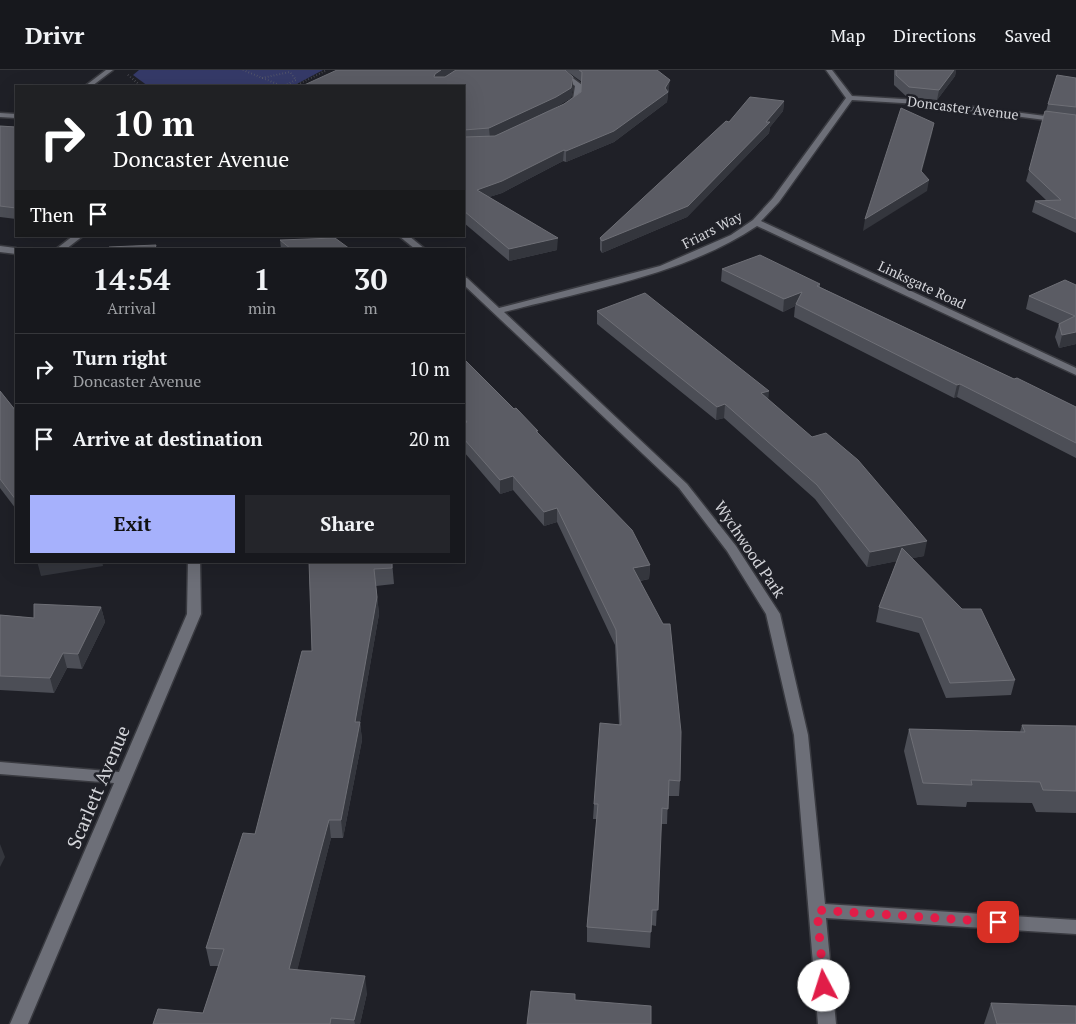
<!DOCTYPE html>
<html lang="en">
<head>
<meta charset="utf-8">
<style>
	:root { --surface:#17181d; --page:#24252a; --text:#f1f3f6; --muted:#9ea0a4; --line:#36373b; --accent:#a6b1fc }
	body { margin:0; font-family:"PT Serif",serif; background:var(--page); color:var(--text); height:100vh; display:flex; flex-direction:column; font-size:19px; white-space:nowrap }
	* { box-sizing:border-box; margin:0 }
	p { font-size:16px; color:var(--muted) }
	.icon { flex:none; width:28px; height:28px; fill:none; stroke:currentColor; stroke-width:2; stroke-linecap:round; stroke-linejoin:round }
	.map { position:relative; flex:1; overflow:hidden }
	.drawer { position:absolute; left:15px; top:178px; width:450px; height:315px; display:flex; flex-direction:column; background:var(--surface); border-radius:0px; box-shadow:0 5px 20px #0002,0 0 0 1px var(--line) }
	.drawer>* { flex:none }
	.hud { position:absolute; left:15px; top:15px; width:450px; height:152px; border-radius:0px; box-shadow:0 5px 20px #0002,0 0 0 1px var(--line); background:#202124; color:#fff; overflow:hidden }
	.pin { position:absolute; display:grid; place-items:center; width:42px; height:42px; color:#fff; margin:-21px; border-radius:10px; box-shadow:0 2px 8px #0006 }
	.me { position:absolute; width:55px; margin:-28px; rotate:355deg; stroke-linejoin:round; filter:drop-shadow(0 0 4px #0008) }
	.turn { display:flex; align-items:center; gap:18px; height:105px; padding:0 15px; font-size:22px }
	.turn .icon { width:65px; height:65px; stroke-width:2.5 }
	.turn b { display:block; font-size:35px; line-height:42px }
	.then { display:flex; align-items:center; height:48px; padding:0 15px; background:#0003; gap:10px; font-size:19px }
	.eta { display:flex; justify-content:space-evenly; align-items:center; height:85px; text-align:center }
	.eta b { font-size:30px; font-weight:700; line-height:35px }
	.cta { display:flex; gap:10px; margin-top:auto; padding:10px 15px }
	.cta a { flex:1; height:58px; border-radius:0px; background:var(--accent); color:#111; font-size:20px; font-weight:700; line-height:58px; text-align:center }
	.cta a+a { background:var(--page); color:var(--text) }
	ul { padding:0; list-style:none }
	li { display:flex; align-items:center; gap:15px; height:70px; padding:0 15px; border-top:1px solid var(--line) }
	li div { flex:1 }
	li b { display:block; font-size:19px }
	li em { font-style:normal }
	header { display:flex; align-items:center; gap:30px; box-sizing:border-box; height:70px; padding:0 25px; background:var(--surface); border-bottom:1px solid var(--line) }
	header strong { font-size:24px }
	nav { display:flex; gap:28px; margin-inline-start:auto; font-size:18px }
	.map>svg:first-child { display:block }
</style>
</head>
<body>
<header>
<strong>Drivr</strong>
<nav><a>Map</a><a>Directions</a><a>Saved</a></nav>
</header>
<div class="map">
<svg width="1076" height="954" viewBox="0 0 1076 954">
	<rect width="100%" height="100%" fill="#1f2027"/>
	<path fill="#353a68" d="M139,0H323L293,16H148L133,5Z"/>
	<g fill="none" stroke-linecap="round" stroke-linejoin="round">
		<defs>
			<g id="minor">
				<path d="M106,0H113L92,16H85Z"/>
				<path d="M555,0H562L582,15L580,30L570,39L563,37L573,29L575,16Z"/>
				<path d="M826,0H832L852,26L919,30L1076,50V54L919,34L852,30L779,132L761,151L1076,298V305L757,156C684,205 588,220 504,242L687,414L736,476L780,544L808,665L825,834L1076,850V864L826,848L836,954H818L794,665L766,544L727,481L679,418L464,215V207L467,208L499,238L660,196L731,165L753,150L773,128L846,28Z"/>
				<path d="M0,43L16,44V48L0,47Z"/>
				<path d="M73,166H83L66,179H56Z"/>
				<path d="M399,166H409L425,179H415Z"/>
				<path d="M0,176L16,178L18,179L16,184L0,182Z"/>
				<path d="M188,491H200L201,544L28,954H10L114,713L0,704V692L119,702L187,544Z"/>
			</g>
		</defs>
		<use href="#minor" stroke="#393a40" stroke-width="3"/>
		<g stroke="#64656b" stroke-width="2" stroke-dasharray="0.5 2.5" stroke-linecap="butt">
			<path d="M243,0L282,16"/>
			<path d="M128,5L141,16"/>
			<path d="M262,8L290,2L296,10L284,16"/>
			<path d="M295,16L327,0"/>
		</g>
		<use href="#minor" fill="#6d6f78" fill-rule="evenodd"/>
	</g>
	<g fill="#4c4e56">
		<path d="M565,0H657L669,20L668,23L667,32L614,72L566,92L563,91L502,123L489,127L557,180L509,191L464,153V16L573,7V17L571,28L556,37L537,47L564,34L581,22L582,12Z"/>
		<path d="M894,0H956L955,6L937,30L907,27L894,15Z"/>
		<path d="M1076,8V163L1032,142L1035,131L1046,130L1026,111L1048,34Z"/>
		<path d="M784,31L783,41L770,57L769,63L687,147L602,183L600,180V168L729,52Z"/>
		<path d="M0,56L16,57V149L0,147Z"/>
		<path d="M280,170L350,179H281Z"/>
		<path d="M722,199L820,214V217L1014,309L1076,337V388L957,327L954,328L794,247L795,236L783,242L721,211Z"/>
		<path d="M1076,215V274L1059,278L1055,267L1059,254H1060L1026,239L1029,226Z"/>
		<path d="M597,241L768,330L924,486L912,488L1015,610L1011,625L946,628L919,563L876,552L879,537L897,491L867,497L815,429L724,348L716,350L597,254Z"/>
		<path d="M464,289L538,364L650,495L649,509L640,511L680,711L679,726H668L667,754H661L656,856L651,855L650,878L587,872V857L597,749H593L594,734L619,655L615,575L557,452L544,456L513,420L500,424L464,382Z"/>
		<path d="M0,321L16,341V439L0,418Z"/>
		<path d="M309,491H392L394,514L376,516L379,544L360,652L362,670L343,768H331L297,900L367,923L360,954H153L203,943L219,896H210L206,878L255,764L312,581Z"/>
		<path d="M101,537L105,552L82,599L67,598L54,623L0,620V545L34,548Z"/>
		<path d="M1022,655L1076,656V743L1036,742L1032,733L967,732L966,737L917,735L904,681L909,659L1020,662Z"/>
		<path d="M991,933L1076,954H984Z"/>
	</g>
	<g fill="#34363d">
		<path d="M441,0H458L435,14V4Z"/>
		<path d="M954,0H956L955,6L937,30L939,20Z"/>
		<path d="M573,7V17L571,28L556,37L490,69L489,58Z"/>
		<path d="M670,10L667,32L614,72L566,92V81L665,18Z"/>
		<path d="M784,31L783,41L770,57L769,63L687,147L602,183V171L766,52Z"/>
		<path d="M934,53L932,64L919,112L921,101Z"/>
		<path d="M564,80L563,91L502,123L477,131V120Z"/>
		<path d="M929,110L927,121L863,161L865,149Z"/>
		<path d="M558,168L557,180L509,191V179Z"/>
		<path d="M802,222L795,236L783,242L784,229Z"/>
		<path d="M1076,262V274L1059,278L1062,265Z"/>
		<path d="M960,314L957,327L954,328L957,315Z"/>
		<path d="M769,321L768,334L761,323Z"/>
		<path d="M725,334L724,348L716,350L717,337Z"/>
		<path d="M513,406V420L500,424V410Z"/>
		<path d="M557,438V452L544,456V442Z"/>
		<path d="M927,471L924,486L867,497L870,482Z"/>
		<path d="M37,491H102L103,496L41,506Z"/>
		<path d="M650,495L649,509L633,512V498Z"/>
		<path d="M377,527L379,544L360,653L362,670L343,768L341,750L355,652Z"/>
		<path d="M101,537L105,552L82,599L78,584Z"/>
		<path d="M63,583L67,598L54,623L50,608Z"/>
		<path d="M329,750L331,768L293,917L289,899Z"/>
		<path d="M0,774L5,787L0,797Z"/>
		<path d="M365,906L367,923L360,954H355L354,950Z"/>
	</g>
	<g fill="#5b5c64" stroke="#6e6f76">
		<path d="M337,0H441L435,4L434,7H445L456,0H565L573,7L571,18L556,27L489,58L464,60V16H302Z"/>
		<path d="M579,0H657L670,10L665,18L668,22L614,61L566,81L564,80L502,111L477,120L558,168L509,179L464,141V67L495,66L564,34L581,22L582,2Z"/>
		<path d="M896,0H954L939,20L909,17L896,5Z"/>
		<path d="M1057,5L1076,8V37L1048,34Z"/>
		<path d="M750,27L784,31L766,52H770L688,136L602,171L600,168L726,51L729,52Z"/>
		<path d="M901,38L934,53L921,101L929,110L865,149Z"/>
		<path d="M1045,41L1076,45V149L1035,131L1061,130L1029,100Z"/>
		<path d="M0,56L16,57V138L0,136Z"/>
		<path d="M335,168L350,179H291L280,170Z"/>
		<path d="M156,175L155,179H108L109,177Z"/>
		<path d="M760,185L820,214L817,216L1014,309L1017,308L1076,337V373L960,314L957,315L796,234L802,222L784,229L722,199Z"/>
		<path d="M1065,210L1076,215V262L1062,265L1059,254L1075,246L1029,226Z"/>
		<path d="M645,223L769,321L761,323L812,367L826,363L858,390L927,471L870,482L817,415L725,334L717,337L597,241Z"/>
		<path d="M464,289L514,339L516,338L538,361H536L632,460L650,495L633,498L663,554H670L681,662L680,711L669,710L668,739L662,738L658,840H652L651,862L587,857L598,734H594L600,653L621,655L616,560L557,438L544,442L513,406L500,410L464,369V353L467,352L464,348Z"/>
		<path d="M0,321L16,341V430L0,409Z"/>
		<path d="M902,478L962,539H981L1015,610L950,613L922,548L879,537Z"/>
		<path d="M309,491H392V498L374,499L377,527L355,652H360L341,750H329L289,899L365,906L354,950L331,948L330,954H153L158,939L203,943L224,879L206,878L243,763L255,764L302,581H312Z"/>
		<path d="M34,534L101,537L78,584L63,583L50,608L0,606V545L34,548Z"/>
		<path d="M1022,655L1076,656V721L1043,720L1040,712L971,710L972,715L923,713L909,659L1025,662Z"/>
		<path d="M531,921L575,924V930L651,936V954H527Z"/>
		<path d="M991,933L1076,936V954H997Z"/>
	</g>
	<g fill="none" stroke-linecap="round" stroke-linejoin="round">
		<path stroke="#e11d48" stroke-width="9" stroke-dasharray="0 16.2" d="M824,916L817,840L998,852"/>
	</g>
	<g text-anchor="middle" stroke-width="5" stroke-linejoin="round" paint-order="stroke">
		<g font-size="14" fill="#d3d4d9" stroke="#1f2027">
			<text transform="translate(963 38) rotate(7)" y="5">Doncaster Avenue</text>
			<text transform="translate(712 160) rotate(-27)" y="5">Friars Way</text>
			<text transform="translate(922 215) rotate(25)" y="5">Linksgate Road</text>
		</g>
		<g font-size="16" fill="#d3d4d9" stroke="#1f2027">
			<text transform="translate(750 479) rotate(56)" y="6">Wychwood Park</text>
		</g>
		<g font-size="19" fill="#d3d4d9" stroke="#1f2027">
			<text transform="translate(98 717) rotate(-67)" y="7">Scarlett Avenue</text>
		</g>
	</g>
</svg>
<div class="pin" style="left:998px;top:852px;background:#d93025"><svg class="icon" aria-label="arrive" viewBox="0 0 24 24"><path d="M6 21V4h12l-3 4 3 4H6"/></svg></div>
<svg class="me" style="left:824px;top:916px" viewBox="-20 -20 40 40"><circle r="19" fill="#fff"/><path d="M0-13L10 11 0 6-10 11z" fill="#e11d48"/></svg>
<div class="hud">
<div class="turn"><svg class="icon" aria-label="right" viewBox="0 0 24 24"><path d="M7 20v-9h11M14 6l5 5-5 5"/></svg><div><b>10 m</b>Doncaster Avenue</div></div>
<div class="then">Then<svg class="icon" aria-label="arrive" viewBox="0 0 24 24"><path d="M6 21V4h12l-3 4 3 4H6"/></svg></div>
</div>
<section class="drawer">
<div class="eta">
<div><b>14:54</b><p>Arrival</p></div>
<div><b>1</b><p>min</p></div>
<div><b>30</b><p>m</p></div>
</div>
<ul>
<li><svg class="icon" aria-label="right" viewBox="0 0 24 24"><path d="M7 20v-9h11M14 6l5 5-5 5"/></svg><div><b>Turn right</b><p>Doncaster Avenue</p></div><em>10 m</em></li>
<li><svg class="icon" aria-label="arrive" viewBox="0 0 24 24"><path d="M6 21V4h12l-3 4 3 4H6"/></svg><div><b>Arrive at destination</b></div><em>20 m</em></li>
</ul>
<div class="cta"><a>Exit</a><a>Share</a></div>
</section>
</div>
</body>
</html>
